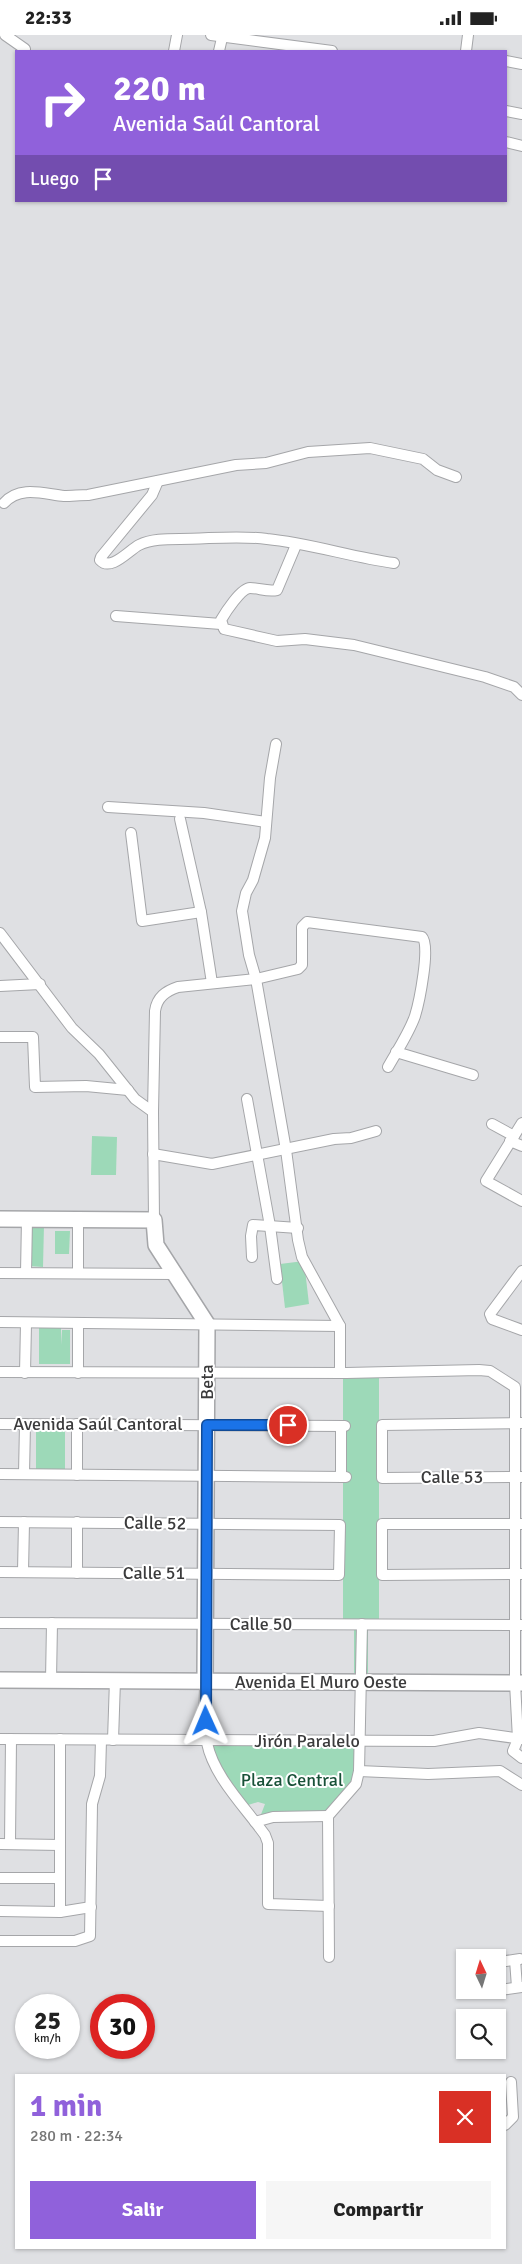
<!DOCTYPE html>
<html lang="es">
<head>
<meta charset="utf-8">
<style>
	:root { --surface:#fff; --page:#f6f6f6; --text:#222; --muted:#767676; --accent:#9061db }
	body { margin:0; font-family:Signika,sans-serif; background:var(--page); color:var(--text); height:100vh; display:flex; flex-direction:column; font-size:19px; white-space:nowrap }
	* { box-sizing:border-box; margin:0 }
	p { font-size:16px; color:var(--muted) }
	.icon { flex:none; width:28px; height:28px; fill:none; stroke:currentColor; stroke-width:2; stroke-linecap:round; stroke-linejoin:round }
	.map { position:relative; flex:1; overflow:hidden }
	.sheet { position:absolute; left:15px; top:2039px; width:491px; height:175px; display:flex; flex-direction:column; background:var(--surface); border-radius:0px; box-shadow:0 1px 4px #0004 }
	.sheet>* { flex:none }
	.banner { position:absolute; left:15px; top:15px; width:492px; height:152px; border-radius:0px; box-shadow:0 1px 4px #0004; background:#9061db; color:#fff; overflow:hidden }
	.needle { width:32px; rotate:356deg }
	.controls { position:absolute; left:456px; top:1914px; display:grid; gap:10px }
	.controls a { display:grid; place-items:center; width:50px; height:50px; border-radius:0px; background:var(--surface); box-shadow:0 1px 4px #0004; font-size:25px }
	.speed { position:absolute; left:15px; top:1959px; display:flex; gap:10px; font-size:25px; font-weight:700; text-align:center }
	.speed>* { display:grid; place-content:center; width:65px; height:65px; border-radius:50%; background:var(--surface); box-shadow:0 1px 4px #0004; line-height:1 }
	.speed small { font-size:12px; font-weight:400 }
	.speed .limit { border:8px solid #d22; background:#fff; color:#111 }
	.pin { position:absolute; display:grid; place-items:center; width:42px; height:42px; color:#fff; margin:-21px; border:2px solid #fff; border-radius:50%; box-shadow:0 1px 5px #0007 }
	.me { position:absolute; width:55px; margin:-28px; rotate:359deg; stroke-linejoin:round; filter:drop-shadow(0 0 4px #0008) }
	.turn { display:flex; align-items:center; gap:18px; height:105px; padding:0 15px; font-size:22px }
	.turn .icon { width:65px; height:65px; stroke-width:2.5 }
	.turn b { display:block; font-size:35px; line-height:42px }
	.then { display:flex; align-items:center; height:48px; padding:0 15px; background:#0003; gap:10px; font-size:19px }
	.round { display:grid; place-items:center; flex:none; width:52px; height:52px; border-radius:0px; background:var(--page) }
	.headline { display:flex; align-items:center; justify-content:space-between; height:85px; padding:0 15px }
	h1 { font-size:30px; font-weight:800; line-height:38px; color:var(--accent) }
	.cta { display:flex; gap:10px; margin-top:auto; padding:10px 15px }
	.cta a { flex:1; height:58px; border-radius:0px; background:var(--accent); color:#fff; font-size:20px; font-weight:800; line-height:58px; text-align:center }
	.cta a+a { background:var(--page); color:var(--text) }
	.status { display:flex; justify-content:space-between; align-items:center; height:35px; padding:0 25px; background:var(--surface); direction:ltr }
	.status svg { height:14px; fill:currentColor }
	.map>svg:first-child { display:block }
</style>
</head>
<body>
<div class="status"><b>22:33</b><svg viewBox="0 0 49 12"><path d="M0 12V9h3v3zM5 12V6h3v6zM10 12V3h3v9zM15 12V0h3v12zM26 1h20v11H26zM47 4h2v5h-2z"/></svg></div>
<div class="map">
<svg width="522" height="2229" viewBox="0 0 522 2229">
	<rect width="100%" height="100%" fill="#dfe0e3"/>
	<g fill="#9dd9b8">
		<path d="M92,1101L117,1102L116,1140H91Z"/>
		<path d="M30,1190H44L43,1232L29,1231Z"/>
		<path d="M55,1196H70L69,1219H55Z"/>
		<path d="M304,1226L309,1269L285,1273L280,1229Z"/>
		<path d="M61,1290V1310L62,1295H70V1329H39V1291Z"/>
		<path d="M343,1341H379V1586L368,1587V1638H354V1587H343Z"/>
		<path d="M36,1395H65V1435L36,1434Z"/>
		<path d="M212,1710L355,1711L353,1744L344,1758L323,1779L260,1782L265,1769L258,1767L245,1771L217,1725Z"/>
	</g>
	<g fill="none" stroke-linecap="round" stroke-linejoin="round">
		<defs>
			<g id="street">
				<path d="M5,0L25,14"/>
				<path d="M211,0L332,16"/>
				<path d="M174,16L177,0"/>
				<path d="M219,16L222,3"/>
				<path d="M466,16L468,0"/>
				<path d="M506,26L522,29"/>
				<path d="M506,76L522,79"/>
				<path d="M506,107L522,111"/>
				<path d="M158,446L152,460L101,522L100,525C111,537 129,515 139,510C151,504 166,504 180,504C209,504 237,500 267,504C308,508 352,522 394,528"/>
				<path d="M4,468C20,450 44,459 64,461C72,461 80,460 88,460L236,430L266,428L308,417L370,413L423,424L437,435L456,442"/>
				<path d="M296,510L277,555C267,557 259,553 250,553C241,553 225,578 221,585L224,594L277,606L305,604L354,610L485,642L514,652L522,660"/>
				<path d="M116,581L221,589"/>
				<path d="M276,709L270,743L265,803L253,845L246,858L242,876L249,920L256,944L286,1115L298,1205L302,1222L340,1291V1338"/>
				<path d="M108,772L204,778L266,787"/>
				<path d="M180,784L201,877L212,948"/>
				<path d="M131,798L142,886L201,877"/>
				<path d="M0,898L72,993L99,1019L135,1064L153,1077"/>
				<path d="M0,951L40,949"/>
				<path d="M0,1002H33L35,1052L86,1051L128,1055"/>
				<path d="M396,1017L473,1040"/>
				<path d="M247,1064L270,1191L277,1244"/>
				<path d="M522,1088L486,1146L522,1166"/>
				<path d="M492,1089L514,1101"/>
				<path d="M510,1106L522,1111"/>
				<path d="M153,1119L212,1129L334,1104L351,1103L376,1096"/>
				<path d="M78,1185V1238"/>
				<path d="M154,1185L153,1077L155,976C157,962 166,956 178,952L256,944L298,934L302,930V892L307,887L422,902C431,910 419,968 415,981C409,998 397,1016 388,1032"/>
				<path d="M252,1222L251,1201L253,1190L298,1193"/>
				<path d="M522,1236L490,1279L492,1284L522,1295"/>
				<path d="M0,1238L174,1239"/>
				<path d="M26,1238L27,1184"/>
				<path d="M0,1287L340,1291"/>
				<path d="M0,1337L346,1338L479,1335L490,1336L515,1352V1648L518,1704L513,1716L522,1723"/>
				<path d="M25,1338L26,1288"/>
				<path d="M78,1338V1288"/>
				<path d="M522,1388L382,1390V1443L522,1442"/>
				<path d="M0,1389L345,1391"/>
				<path d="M0,1439L346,1442"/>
				<path d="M24,1439L25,1389"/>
				<path d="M77,1440V1389"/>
				<path d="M341,1442V1391"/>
				<path d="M0,1487L340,1490L339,1540L0,1537"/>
				<path d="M522,1489H382V1540L522,1539"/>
				<path d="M23,1537L24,1487"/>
				<path d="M77,1538V1487"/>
				<path d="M0,1588L521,1590"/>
				<path d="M51,1645L52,1588"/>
				<path d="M205,1646C205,1666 203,1689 207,1708C214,1742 245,1772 265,1800L268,1808V1869L329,1871"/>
				<path d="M0,1704L434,1706L479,1698L522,1704"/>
				<path d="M60,1704V1877"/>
				<path d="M113,1705L115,1645"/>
				<path d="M359,1736L428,1739L500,1736L522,1750"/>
				<path d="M255,1787L273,1782L328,1781"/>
				<path d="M0,1809L60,1810"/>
				<path d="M10,1809L11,1704"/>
				<path d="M0,1843H60"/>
				<path d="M0,1876L60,1877L91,1872"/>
				<path d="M0,1906H75L90,1901L92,1769L100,1741L101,1705"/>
				<path d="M329,1922L328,1781L356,1749L359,1736L362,1589"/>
				<path d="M515,1925L517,1952"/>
				<path d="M499,1927L520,1924"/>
				<path d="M492,1956L522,1952"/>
				<path d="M505,2090L513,2082L511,2047"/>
			</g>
			<g id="secondary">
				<path d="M0,1184L154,1185L156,1210L207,1289L205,1646"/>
				<path d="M0,1645L522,1648"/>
			</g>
		</defs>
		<use href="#street" stroke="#a5a6a9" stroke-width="12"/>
		<use href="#secondary" stroke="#a5a6a9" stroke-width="18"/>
		<use href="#street" stroke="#fff" stroke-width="10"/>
		<use href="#secondary" stroke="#fff" stroke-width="15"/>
	</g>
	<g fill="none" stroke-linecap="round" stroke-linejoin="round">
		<defs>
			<path id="route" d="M206,1686L207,1390H288"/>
		</defs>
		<use href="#route" stroke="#114b97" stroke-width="12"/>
		<use href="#route" stroke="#1a73e8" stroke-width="9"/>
	</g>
	<g text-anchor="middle" stroke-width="4" stroke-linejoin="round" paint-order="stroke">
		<g font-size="18" fill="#3b3b3c" stroke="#fff">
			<text transform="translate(207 1347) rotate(-90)" y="6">Beta</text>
			<text x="98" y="1395">Avenida Saúl Cantoral</text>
			<text x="452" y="1448">Calle 53</text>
			<text transform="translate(155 1488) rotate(1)" y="6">Calle 52</text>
			<text x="154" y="1544">Calle 51</text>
			<text x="261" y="1595">Calle 50</text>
			<text x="321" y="1653">Avenida El Muro Oeste</text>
			<text x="307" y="1712">Jirón Paralelo</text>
		</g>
		<g font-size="18" fill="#185138" stroke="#fff">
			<text x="292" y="1751">Plaza Central</text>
		</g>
	</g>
</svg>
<div class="controls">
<a><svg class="needle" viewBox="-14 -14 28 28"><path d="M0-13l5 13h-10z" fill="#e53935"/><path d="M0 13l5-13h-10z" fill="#767676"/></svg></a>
<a><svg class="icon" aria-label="search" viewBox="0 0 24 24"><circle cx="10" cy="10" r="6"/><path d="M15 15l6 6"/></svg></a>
</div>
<div class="speed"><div>25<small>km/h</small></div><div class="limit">30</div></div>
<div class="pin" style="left:288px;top:1390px;background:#d93025"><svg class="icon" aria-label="arrive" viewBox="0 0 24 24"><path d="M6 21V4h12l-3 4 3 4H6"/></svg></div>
<svg class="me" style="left:206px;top:1686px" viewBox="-20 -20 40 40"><path d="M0-17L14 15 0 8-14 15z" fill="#1a73e8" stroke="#fff" stroke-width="4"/></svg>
<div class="banner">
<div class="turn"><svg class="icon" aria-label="right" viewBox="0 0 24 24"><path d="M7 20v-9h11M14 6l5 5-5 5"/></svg><div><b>220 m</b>Avenida Saúl Cantoral</div></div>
<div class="then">Luego<svg class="icon" aria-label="arrive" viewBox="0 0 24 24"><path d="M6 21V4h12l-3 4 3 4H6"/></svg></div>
</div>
<section class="sheet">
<div class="headline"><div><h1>1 min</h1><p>280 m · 22:34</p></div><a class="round" style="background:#d93025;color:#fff"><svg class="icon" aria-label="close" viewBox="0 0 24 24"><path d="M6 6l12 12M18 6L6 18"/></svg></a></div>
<div class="cta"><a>Salir</a><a>Compartir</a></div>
</section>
</div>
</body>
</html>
